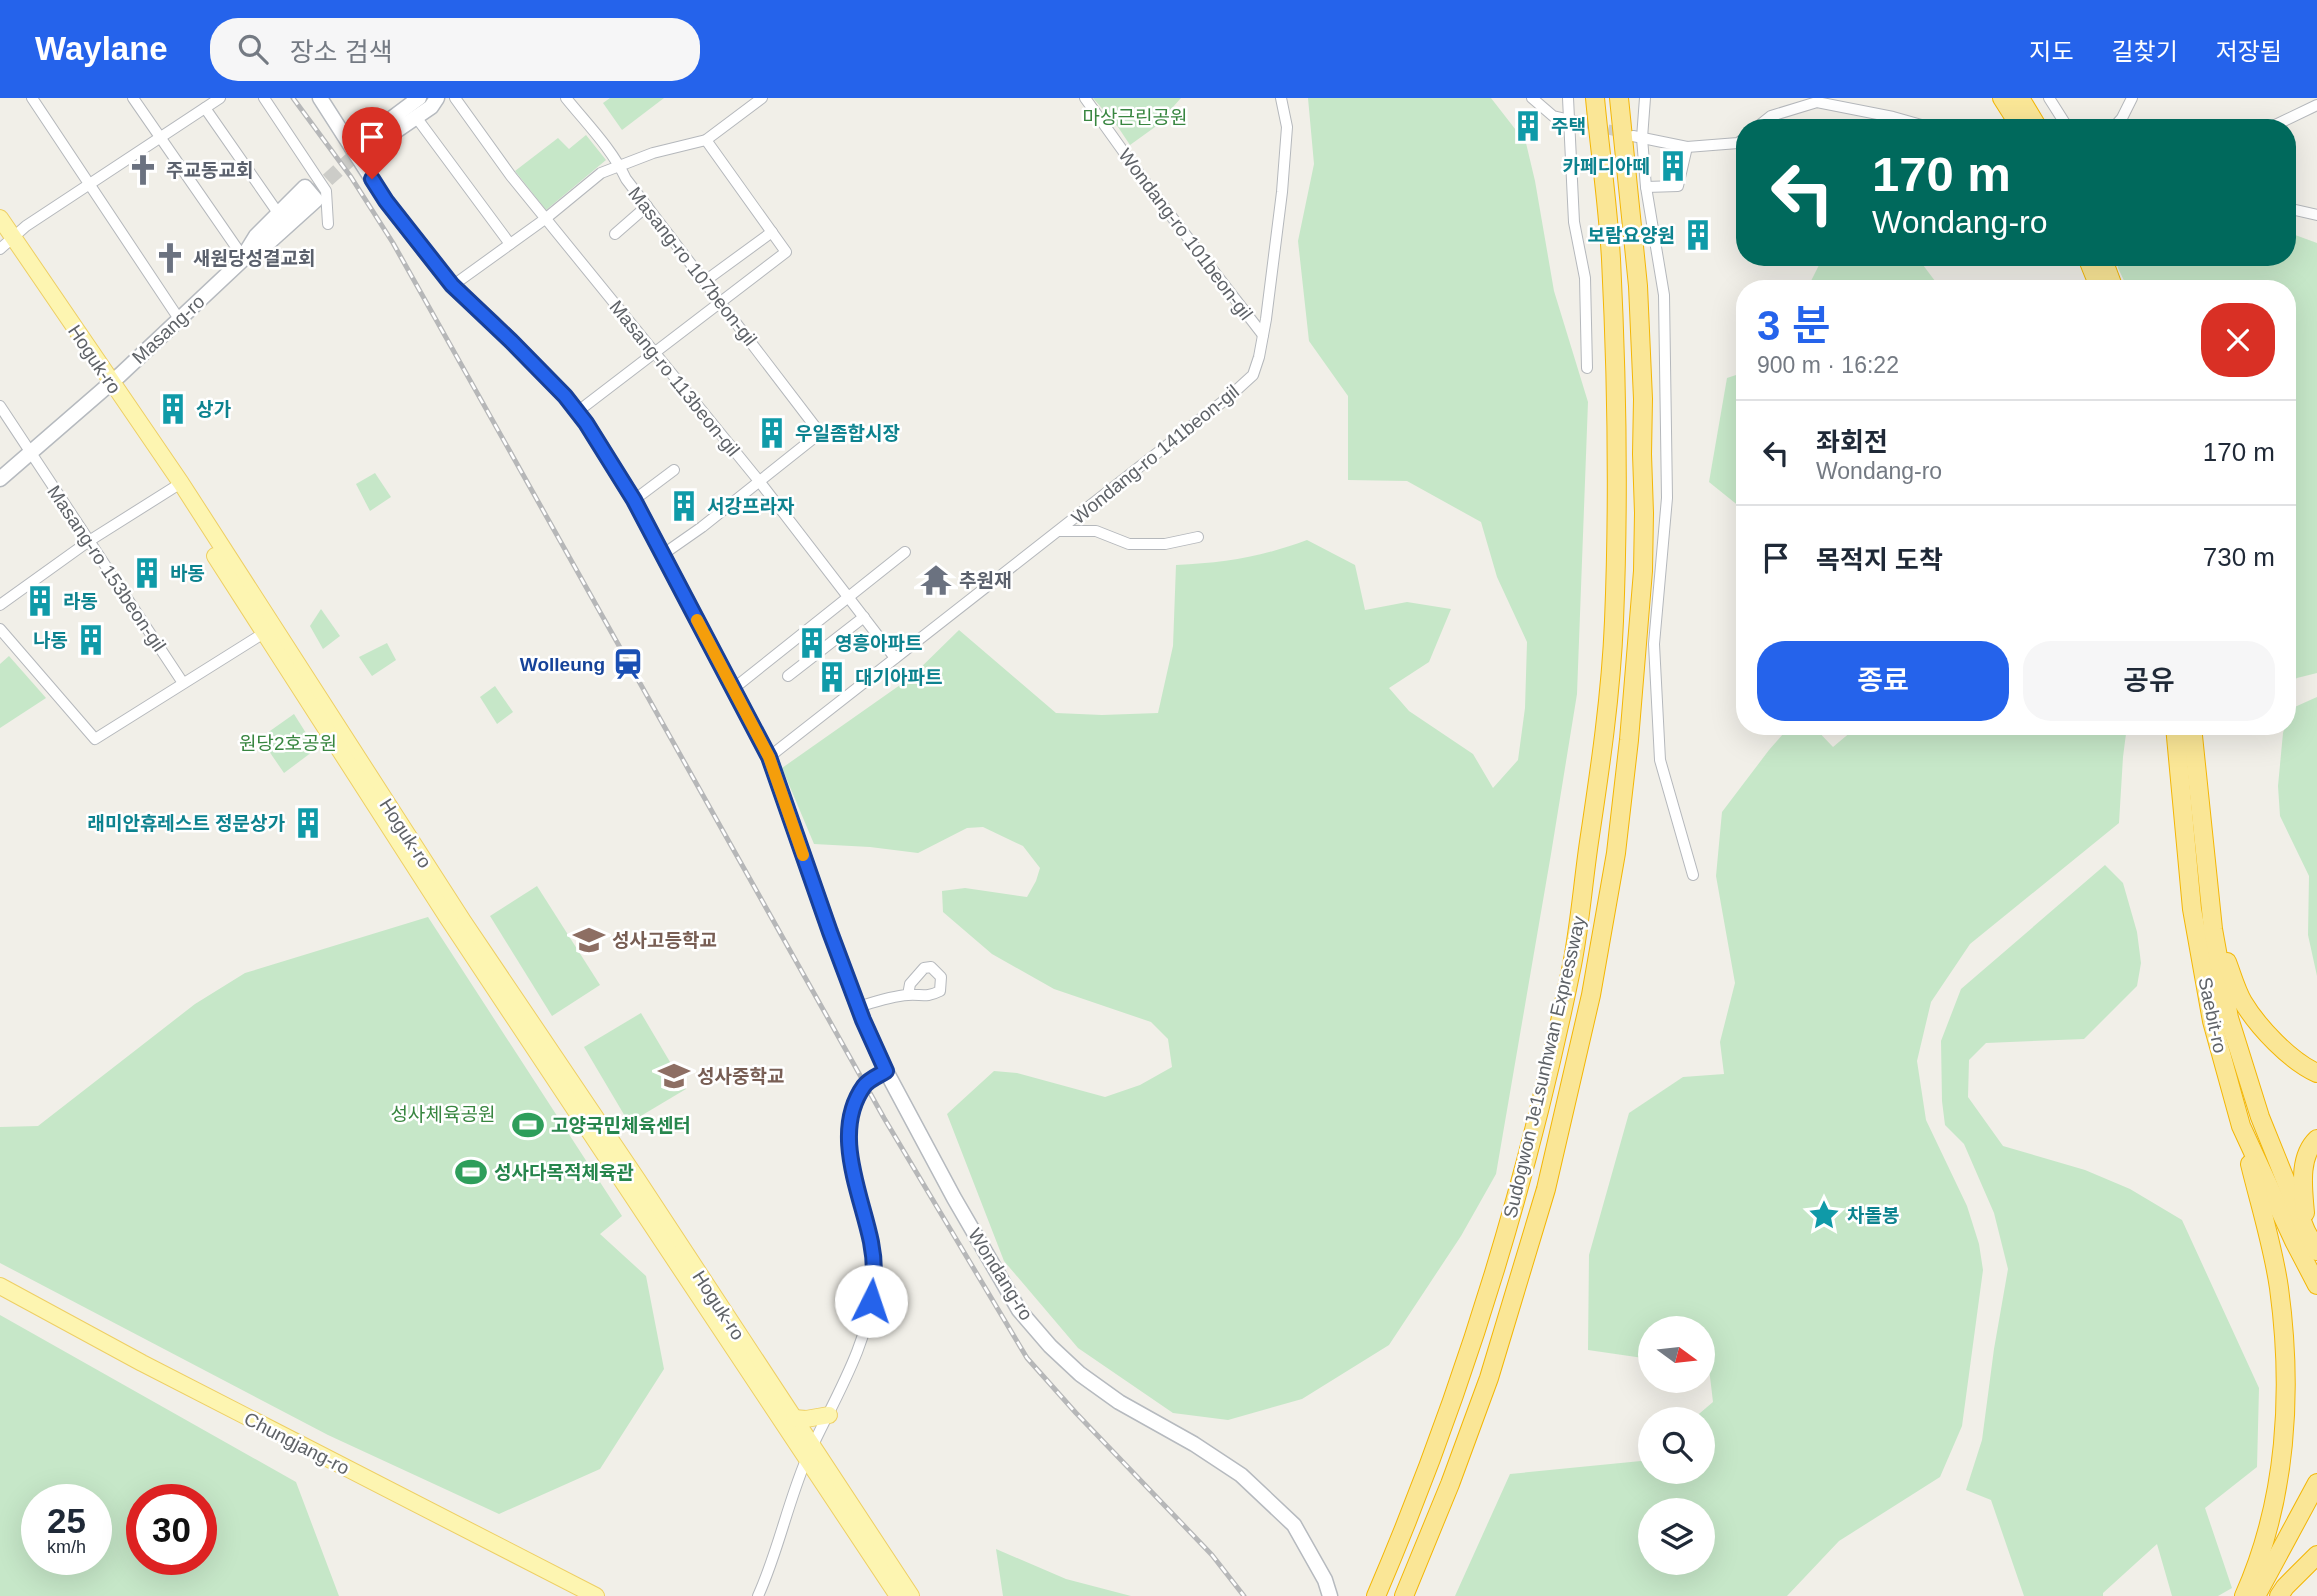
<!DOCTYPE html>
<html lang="ko">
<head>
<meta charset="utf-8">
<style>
	:root { --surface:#fff; --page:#f6f6f7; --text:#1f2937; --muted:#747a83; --line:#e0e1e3; --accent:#2563eb }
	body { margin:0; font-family:Helvetica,"Noto Sans KR",sans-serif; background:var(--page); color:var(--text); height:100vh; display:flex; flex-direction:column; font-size:26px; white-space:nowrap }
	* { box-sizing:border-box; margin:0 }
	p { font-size:23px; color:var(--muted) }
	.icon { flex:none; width:38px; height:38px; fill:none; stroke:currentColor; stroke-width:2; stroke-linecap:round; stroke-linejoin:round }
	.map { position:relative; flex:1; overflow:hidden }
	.panel { position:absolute; left:1736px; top:182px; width:560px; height:455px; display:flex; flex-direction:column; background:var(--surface); border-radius:28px; box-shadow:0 7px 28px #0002 }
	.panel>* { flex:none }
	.top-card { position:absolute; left:1736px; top:21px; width:560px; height:147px; border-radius:28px; box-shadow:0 7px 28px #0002; background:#00695c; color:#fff; overflow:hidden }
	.needle { width:46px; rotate:105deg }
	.fabs { position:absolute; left:1638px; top:1218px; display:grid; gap:14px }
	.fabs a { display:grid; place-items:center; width:77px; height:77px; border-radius:50%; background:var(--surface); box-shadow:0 7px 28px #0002; font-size:35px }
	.speed { position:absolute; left:21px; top:1386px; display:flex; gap:14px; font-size:35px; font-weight:700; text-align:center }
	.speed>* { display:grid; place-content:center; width:91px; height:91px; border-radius:50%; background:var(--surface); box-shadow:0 7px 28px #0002; line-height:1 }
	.speed small { font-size:18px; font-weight:400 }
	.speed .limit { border:10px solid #d22; background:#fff; color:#111 }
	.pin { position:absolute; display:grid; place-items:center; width:60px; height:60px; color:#fff; margin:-72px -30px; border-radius:50% 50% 50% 0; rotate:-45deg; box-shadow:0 0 7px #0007 }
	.pin .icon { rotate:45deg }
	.me { position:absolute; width:77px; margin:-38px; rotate:4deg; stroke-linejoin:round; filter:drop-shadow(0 0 5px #0008) }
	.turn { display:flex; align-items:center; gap:24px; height:147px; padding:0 21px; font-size:32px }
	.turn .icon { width:91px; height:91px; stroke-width:2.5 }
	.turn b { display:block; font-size:49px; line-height:60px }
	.round { display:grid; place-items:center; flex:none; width:74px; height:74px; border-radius:28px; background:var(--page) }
	.summary { display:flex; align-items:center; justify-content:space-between; height:119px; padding:0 21px }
	h1 { font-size:42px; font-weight:600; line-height:52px; color:var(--accent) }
	.action { display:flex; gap:14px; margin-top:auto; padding:14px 21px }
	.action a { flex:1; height:80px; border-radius:28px; background:var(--accent); color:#fff; font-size:28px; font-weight:600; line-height:80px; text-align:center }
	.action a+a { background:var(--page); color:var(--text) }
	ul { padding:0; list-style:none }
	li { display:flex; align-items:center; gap:21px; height:105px; padding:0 21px; border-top:2px solid var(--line) }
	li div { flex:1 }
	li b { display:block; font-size:26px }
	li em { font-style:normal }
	header { display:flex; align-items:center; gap:42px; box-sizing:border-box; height:98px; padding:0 35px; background:var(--accent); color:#fff }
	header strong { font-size:33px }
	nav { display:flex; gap:38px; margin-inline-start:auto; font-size:24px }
	.search { width:490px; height:63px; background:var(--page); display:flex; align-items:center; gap:18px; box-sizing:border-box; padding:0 24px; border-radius:28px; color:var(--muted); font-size:26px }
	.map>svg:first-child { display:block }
</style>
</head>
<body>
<header>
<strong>Waylane</strong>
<div class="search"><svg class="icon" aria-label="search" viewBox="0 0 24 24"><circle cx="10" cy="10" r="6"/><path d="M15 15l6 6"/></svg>장소 검색</div>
<nav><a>지도</a><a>길찾기</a><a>저장됨</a></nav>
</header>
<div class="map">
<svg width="2317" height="1498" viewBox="0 0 2317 1498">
	<rect width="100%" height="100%" fill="#f1efe8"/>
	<g fill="#c6e7c8" fill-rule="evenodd">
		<path d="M610,0H664L622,32L603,5Z"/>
		<path d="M1093,0H1181L1155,29L1130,47L1118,29Z"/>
		<path d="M1308,0H1491L1526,45L1535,83L1554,193L1588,304L1577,596L1551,756L1496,1076L1461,1138L1389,1247L1302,1301L1228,1322L1173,1315L1078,1250L1004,1163L947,1016L994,973L1017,975L1105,999L1140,987L1172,969L1168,941L1151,924L1054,891L992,856L943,814L942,793L965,790L1027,799L1036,783L1040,770L1023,748L983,729L967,730L918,755L870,749L814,746L782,670L910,580L959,532L1056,615L1102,617L1158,615L1173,548L1176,467C1225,465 1261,459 1307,442L1355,467L1365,512L1407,504L1451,511L1429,564L1389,590L1409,613L1473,656L1493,690L1518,662L1525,610L1527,544L1497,479L1481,424L1407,383L1348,382V298L1309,243L1298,143L1314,66Z"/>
		<path d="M586,37L606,62L546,112L515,73L558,40L569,51Z"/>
		<path d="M2287,134L2317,145V575L2297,580L2287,587V494L2290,488L2287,482V191H2128L2118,170L2116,159H2287Z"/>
		<path d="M1823,159H1917L1941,191H1807Z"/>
		<path d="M1745,274V413L1709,384L1727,280Z"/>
		<path d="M375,375L391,399L370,413L356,386Z"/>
		<path d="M321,511L340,538L323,551L310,528Z"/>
		<path d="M387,545L396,562L372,578L359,559Z"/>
		<path d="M9,558L46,600L0,630V566Z"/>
		<path d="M495,588L513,614L497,626L480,599Z"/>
		<path d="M2317,599V878L2308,837L2309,778L2280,718L2278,688L2283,635L2285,628H2287L2288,612Z"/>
		<path d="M294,616L316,651L284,675L260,640Z"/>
		<path d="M1790,628H1813L1833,649L1858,628H2127L2123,659L2119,725L1970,846L1931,904L1917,963L1926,1022L1967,1108L1979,1146L1983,1172L1962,1328L1940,1379L1839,1443L1787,1498H1455L1510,1376L1641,1363L1650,1356V1374H1703V1321H1693L1713,1304L1709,1270L1703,1269V1230H1650V1261L1588,1252L1589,1157L1629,1015L1683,979L1724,976L1720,944L1735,885L1716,778L1722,714L1769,652ZM1650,1412H1703V1465H1650Z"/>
		<path d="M2105,767L2123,785L2137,834L2141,865L2137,888L2084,941L1986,945L1969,962L1968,999L2003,1048L2085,1072L2130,1091L2182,1122L2259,1290L2257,1369L2205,1410L2232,1490L2218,1498H2172L2157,1446L2103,1495V1498H2024L1991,1402L1966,1392L1982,1342L1994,1251L2008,1171L1994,1115L1964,1046L1945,1027L1942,1003L1941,943L1961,891Z"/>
		<path d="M537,788L600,887L552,918L490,818Z"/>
		<path d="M428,819L622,1118L600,1136L646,1178L664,1271L600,1371L499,1416L328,1337L0,1165V1029L38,1028L195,906L245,875Z"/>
		<path d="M641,915L686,991L629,1025L584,949Z"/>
		<path d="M0,1217L296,1384L339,1498H0ZM37,1402H96V1461H37ZM142,1402H201V1461H142Z"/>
		<path d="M996,1451L1066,1481L1131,1498H1003Z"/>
	</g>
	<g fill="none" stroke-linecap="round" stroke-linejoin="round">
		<path stroke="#ccccc8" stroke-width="10" stroke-dasharray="10 5" stroke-linecap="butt" d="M1579,24L1626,36"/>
		<path stroke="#ccccc8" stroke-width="14" stroke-dasharray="14 7" stroke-linecap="butt" d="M312,96L364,49"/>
		<defs>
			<g id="street">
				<path d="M32,0L179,221"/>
				<path d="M133,0L243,159"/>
				<path d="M264,0L326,93L328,126"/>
				<path d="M455,0L511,78L759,383L895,560"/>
				<path d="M566,0C587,26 612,51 626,81L820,335L702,429L662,457"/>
				<path d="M1085,0L1151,92L1263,237"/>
				<path d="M1532,0L1553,18L1579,24"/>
				<path d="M1568,0L1574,124L1585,180L1587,270"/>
				<path d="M1645,0L1642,40L1646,89L1664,197L1667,400L1654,546L1660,662L1693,777"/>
				<path d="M2049,0L2068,30"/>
				<path d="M205,10L278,115"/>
				<path d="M416,19L510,146"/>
				<path d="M1756,30L1771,18L1817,4L1893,19L1932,30"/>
				<path d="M2113,30L2122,20L2132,0"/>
				<path d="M2269,30L2317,7"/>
				<path d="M1633,38L1687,49L1738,45L1745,40"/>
				<path d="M1646,89L1678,88L1687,49"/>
				<path d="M2287,110L2317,117"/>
				<path d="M615,136L647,108"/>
				<path d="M0,151L26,128L220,0"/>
				<path d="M705,183L772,134"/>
				<path d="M452,188L545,121L601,75L653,55L706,42L762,0"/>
				<path d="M0,308L183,585"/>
				<path d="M577,314L786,154L706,42"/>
				<path d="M634,402L674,372"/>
				<path d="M1059,433H1096L1129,446H1165L1198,439"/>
				<path d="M0,507L89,443L181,385"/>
				<path d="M0,531L95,641L264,535"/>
				<path d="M788,578L864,519"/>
				<path d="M733,591L905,454"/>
				<path d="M769,659L1230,298L1253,277L1259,259L1266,221L1282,94L1287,29L1281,0"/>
				<path d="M858,909C874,904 891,898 908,897C922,896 926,900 940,893L941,879L931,869L924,870L910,886L908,897"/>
				<path d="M758,1498C778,1454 787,1407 806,1362C832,1304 868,1250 875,1184C879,1141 855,1101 850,1059C848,1036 850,1007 864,987C869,981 880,977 886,973"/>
			</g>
			<g id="secondary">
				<path d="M320,0L386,103L452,188L492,224L565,298L586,325L634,402L769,659L830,834L863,922L886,973L954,1100L1019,1212L1050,1248L1080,1276L1119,1304L1194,1346L1241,1377L1294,1427L1325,1482L1330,1498"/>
				<path d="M352,50L419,0"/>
				<path d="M358,59L431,9L437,0"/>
				<path d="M305,89L316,102L265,148L243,159L256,138Z"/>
				<path d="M0,381L120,277L303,105"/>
			</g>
			<g id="primary">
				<path d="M0,120L181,385L463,823L637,1081L911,1498"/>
				<path d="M215,458L447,819L898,1498"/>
				<path d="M0,1188L142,1265L596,1498"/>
				<path d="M794,1320L806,1321L829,1317"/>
			</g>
			<g id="highway">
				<path d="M2002,0L2021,30"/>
				<path d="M2020,0L2038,30"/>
				<path d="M2087,159L2100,191"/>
				<path d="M2102,159L2114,191"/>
				<path d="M2175,628L2192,811L2212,923L2241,1028L2294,1143L2317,1187"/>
				<path d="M2192,628L2213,831L2229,920L2260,1019L2306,1133L2317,1153"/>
				<path d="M2227,864C2232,877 2236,892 2243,904C2258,929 2290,963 2317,975"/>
				<path d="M2305,1115C2303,1091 2298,1059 2317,1041"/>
				<path d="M1376,1498C1463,1295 1528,1083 1572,867C1580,826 1583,785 1589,744C1600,671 1611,597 1614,523C1619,402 1617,281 1611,161C1608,107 1600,54 1595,0"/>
				<path d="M1404,1498L1450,1386L1489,1280L1546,1091L1591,897L1616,755L1629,642L1643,473L1644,415L1642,356L1643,301L1638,188L1619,0"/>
				<path d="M2244,1498C2287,1402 2293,1293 2279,1190C2273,1148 2260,1107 2250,1066"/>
				<path d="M2256,1498L2317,1385"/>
				<path d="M2279,1498L2285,1489L2317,1457"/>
			</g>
		</defs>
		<use href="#street" stroke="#b5b8bc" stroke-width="12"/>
		<use href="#secondary" stroke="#b6babf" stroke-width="17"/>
		<use href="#primary" stroke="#eecf64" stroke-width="18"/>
		<use href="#highway" stroke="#f3b606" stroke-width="20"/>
		<use href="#street" stroke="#fff" stroke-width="10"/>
		<use href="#secondary" stroke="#fff" stroke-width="14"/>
		<use href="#primary" stroke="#fdf5b1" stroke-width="16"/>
		<use href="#highway" stroke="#fae696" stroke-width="18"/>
		<defs>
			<path id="rail" d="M293,0L351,79L393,145L884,1020L1027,1260L1076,1315L1212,1457L1244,1498"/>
		</defs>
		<use href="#rail" stroke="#b6b7b8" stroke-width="5"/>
		<use href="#rail" stroke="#fff" stroke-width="2.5" stroke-dasharray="8" stroke-linecap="butt"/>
	</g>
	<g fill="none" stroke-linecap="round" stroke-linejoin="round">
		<defs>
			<path id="route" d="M372,81L386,103L452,187L511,243L565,298L586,325L634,402L769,659L830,834L863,922L886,973C880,977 869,981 864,988C831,1034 861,1095 871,1144C875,1164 875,1183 871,1203"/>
		</defs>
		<use href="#route" stroke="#184099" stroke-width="18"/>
		<use href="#route" stroke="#2563eb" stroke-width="12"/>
		<path stroke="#f59e0b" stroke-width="12" d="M697,522L769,659L803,757"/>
	</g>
	<defs>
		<symbol id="building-bare" viewBox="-9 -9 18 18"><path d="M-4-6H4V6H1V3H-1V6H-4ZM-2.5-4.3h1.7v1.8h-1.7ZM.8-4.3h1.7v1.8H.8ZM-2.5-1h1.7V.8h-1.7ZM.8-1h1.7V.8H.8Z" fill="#0f9aa8" stroke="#fff" stroke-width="2.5" paint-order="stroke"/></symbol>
		<symbol id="church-bare" viewBox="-9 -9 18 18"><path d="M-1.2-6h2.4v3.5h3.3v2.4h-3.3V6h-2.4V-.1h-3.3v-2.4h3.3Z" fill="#6b7280" stroke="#fff" stroke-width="2.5" paint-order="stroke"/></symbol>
		<symbol id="temple-bare" viewBox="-9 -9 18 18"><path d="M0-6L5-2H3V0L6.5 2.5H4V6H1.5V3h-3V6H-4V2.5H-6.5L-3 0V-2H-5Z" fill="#6b7280" stroke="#fff" stroke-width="2.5" paint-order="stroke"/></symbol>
		<symbol id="station-bare" viewBox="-9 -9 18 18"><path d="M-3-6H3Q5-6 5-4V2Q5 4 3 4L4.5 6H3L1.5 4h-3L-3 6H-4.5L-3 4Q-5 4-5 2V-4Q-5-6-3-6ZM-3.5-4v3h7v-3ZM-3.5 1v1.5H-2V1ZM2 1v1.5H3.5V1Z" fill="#1a4fb4" stroke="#fff" stroke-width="2.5" paint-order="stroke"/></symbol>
		<symbol id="school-bare" viewBox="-9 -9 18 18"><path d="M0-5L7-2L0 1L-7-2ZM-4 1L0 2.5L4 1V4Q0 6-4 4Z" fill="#8d6e63" stroke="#fff" stroke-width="2.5" paint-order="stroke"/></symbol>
		<symbol id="stadium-bare" viewBox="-9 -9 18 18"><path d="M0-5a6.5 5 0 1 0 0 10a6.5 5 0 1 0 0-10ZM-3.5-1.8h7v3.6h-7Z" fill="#2e9e5b" stroke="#fff" stroke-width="2.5" paint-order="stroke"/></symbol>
		<symbol id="sight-bare" viewBox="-9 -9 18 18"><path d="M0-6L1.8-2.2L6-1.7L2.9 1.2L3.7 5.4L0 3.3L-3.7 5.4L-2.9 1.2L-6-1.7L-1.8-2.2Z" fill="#0f9aa8" stroke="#fff" stroke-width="2.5" paint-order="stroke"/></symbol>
	</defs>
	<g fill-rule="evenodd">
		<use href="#building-bare" x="1506" y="6" width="44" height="44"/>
		<use href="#building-bare" x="1651" y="46" width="44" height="44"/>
		<use href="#church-bare" x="121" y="50" width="44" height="44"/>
		<use href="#building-bare" x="1676" y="115" width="44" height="44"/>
		<use href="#church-bare" x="148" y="138" width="44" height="44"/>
		<use href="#building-bare" x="151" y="289" width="44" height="44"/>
		<use href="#building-bare" x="750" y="313" width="44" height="44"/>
		<use href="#building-bare" x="662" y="386" width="44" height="44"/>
		<use href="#building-bare" x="125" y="453" width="44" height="44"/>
		<use href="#temple-bare" x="914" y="460" width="44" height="44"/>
		<use href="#building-bare" x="18" y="481" width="44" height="44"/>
		<use href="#building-bare" x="69" y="520" width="44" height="44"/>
		<use href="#building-bare" x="790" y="523" width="44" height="44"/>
		<use href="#station-bare" x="606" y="544" width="44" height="44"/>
		<use href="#building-bare" x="810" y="557" width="44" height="44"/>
		<use href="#building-bare" x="286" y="703" width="44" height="44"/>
		<use href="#school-bare" x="567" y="820" width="44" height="44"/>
		<use href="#school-bare" x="652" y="956" width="44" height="44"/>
		<use href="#stadium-bare" x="506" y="1005" width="44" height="44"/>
		<use href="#stadium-bare" x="449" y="1052" width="44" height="44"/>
		<use href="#sight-bare" x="1802" y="1095" width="44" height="44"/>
	</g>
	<g text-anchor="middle" stroke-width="5" stroke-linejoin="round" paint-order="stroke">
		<g font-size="19" fill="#388640" stroke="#fff">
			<text x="1135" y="26">마상근린공원</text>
			<text x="288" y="652">원당2호공원</text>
			<text x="443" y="1023">성사체육공원</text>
		</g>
		<g font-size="19" font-weight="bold" fill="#0d838f" stroke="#fff" text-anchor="start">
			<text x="1551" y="35">주택</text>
			<text x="1650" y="75" text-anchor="end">카페디아떼</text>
			<text x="1675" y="144" text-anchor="end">보람요양원</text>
			<text x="196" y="318">상가</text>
			<text x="795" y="342">우일좀합시장</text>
			<text x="707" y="415">서강프라자</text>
			<text x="170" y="482">바동</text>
			<text x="63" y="510">라동</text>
			<text x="68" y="549" text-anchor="end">나동</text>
			<text x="835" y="552">영흥아파트</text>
			<text x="855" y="586">대기아파트</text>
			<text x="285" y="732" text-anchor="end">래미안휴레스트 정문상가</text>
			<text x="1847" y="1124">차돌봉</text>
		</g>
		<g font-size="19" font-weight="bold" fill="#5b616d" stroke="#fff" text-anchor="start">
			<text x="166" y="79">주교동교회</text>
			<text x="193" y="167">새원당성결교회</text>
			<text x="959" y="489">추원재</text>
		</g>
		<g font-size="19" fill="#5f6368" stroke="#fff">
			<text transform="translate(1186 136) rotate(53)" y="7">Wondang-ro 101beon-gil</text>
			<text transform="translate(693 168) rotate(52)" y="7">Masang-ro 107beon-gil</text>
			<text transform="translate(168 231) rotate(-43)" y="7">Masang-ro</text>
			<text transform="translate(95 261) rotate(56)" y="7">Hoguk-ro</text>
			<text transform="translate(675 280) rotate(51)" y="7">Masang-ro 113beon-gil</text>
			<text transform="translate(1155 356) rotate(-39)" y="7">Wondang-ro 141beon-gil</text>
			<text transform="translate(107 470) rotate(56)" y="7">Masang-ro 153beon-gil</text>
			<text transform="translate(406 735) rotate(57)" y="7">Hoguk-ro</text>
			<text transform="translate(2213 917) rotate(78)" y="7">Saebit-ro</text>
			<text transform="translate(1544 969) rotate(-77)" y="7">Sudogwon Je1sunhwan Expressway</text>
			<text transform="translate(1001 1176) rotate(58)" y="7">Wondang-ro</text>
			<text transform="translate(719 1207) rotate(57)" y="7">Hoguk-ro</text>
			<text transform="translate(297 1345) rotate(27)" y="7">Chungjang-ro</text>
		</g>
		<g font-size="19" font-weight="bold" fill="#164399" stroke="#fff" text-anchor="end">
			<text x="605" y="573">Wolleung</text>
		</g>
		<g font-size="19" font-weight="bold" fill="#785e54" stroke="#fff" text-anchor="start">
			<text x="612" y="849">성사고등학교</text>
			<text x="697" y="985">성사중학교</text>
		</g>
		<g font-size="19" font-weight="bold" fill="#27864d" stroke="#fff" text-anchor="start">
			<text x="551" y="1034">고양국민체육센터</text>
			<text x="494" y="1081">성사다목적체육관</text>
		</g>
	</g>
</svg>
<div class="fabs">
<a><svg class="needle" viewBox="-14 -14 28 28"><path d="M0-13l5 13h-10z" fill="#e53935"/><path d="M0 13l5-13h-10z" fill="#747a83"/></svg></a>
<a><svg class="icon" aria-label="search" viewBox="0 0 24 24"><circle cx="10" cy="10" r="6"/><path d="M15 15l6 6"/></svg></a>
<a><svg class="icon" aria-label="layers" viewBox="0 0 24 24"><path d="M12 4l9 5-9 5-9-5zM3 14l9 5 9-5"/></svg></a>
</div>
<div class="speed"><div>25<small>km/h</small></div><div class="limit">30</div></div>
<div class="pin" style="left:372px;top:81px;background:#d93025"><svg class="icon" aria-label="arrive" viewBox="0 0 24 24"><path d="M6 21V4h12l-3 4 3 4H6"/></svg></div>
<svg class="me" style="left:871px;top:1203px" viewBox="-20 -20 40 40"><circle r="19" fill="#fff"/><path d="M0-13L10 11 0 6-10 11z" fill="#2563eb"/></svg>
<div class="top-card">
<div class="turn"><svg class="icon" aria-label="left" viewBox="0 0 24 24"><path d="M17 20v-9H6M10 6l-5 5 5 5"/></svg><div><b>170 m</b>Wondang-ro</div></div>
</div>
<section class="panel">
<div class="summary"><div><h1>3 분</h1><p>900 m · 16:22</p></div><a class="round" style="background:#d93025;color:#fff"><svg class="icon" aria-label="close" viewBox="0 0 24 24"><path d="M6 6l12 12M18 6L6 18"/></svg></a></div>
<ul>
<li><svg class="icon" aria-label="left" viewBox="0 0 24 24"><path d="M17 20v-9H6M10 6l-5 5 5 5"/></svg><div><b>좌회전</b><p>Wondang-ro</p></div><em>170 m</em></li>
<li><svg class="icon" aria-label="arrive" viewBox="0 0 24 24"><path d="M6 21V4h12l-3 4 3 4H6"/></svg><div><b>목적지 도착</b></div><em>730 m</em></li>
</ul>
<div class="action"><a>종료</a><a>공유</a></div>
</section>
</div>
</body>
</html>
